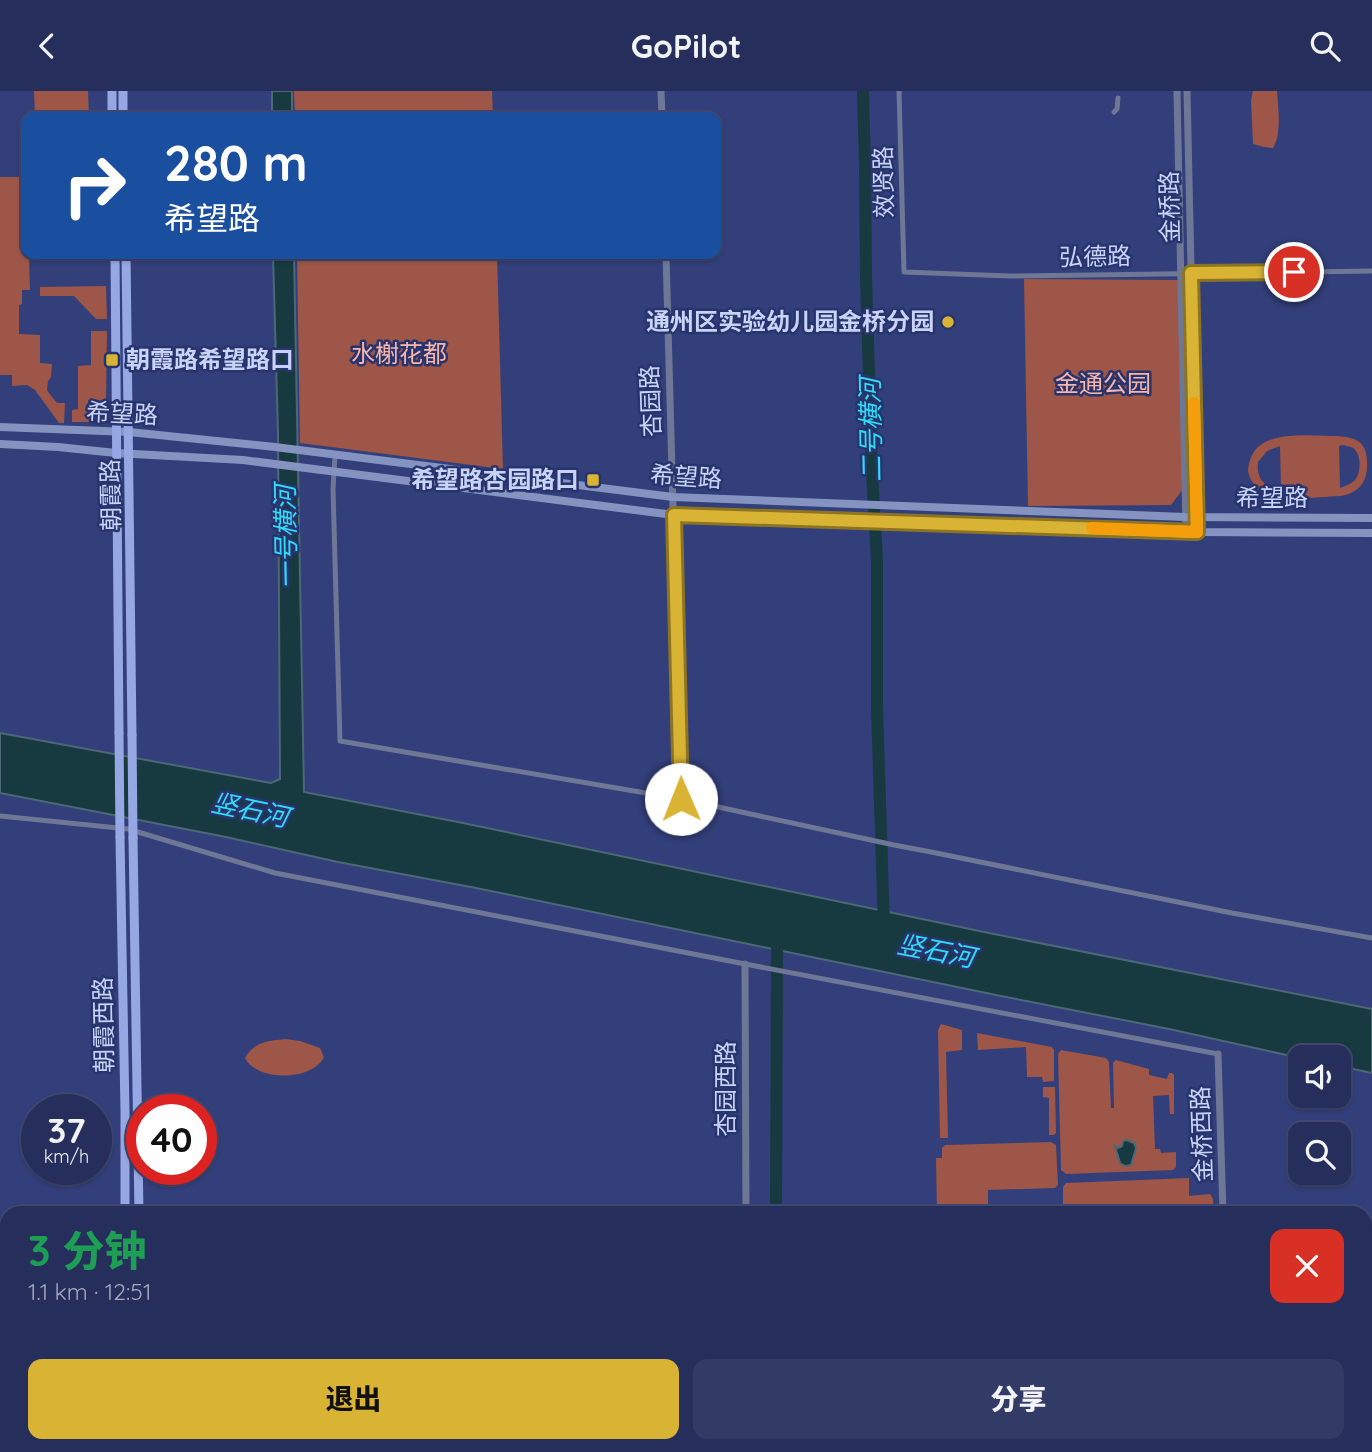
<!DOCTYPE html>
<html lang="zh">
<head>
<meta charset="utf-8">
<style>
	:root { --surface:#262f5c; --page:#323b65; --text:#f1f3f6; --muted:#a4a9bb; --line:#424a72; --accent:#d9b334 }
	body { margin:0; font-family:Quicksand,"Noto Sans SC",sans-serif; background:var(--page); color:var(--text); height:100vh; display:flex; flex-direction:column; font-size:26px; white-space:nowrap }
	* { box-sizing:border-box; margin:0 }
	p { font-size:23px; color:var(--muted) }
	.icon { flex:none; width:38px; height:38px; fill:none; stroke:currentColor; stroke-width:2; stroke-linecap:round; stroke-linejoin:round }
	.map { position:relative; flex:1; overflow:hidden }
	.panel { position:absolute; left:0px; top:1115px; width:1372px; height:247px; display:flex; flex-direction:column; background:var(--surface); border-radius:21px 21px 0 0; box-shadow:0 2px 5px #0004,0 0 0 2px var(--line) }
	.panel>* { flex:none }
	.guide { position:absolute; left:21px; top:21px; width:700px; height:147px; border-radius:14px; box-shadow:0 2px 5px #0004,0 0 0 2px var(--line); background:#1a4fa0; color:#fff; overflow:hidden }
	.fabs { position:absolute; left:1288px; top:954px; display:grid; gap:14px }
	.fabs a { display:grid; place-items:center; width:63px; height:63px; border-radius:14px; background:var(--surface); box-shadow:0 2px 5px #0004,0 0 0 2px var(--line); font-size:35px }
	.speed { position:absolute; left:21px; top:1003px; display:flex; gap:14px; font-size:35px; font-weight:700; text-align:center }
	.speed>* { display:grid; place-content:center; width:91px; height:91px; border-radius:50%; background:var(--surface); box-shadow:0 2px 5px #0004,0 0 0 2px var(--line); line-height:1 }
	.speed small { font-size:18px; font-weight:400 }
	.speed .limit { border:10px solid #d22; background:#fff; color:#111 }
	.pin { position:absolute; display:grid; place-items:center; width:60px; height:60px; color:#fff; margin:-30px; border:4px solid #fff; border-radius:50%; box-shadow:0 2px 7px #0007 }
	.me { position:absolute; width:77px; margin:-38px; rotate:359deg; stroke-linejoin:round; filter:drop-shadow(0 0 5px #0008) }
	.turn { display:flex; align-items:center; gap:24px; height:147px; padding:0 28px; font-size:32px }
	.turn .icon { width:91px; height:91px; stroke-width:2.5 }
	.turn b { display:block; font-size:49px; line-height:60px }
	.round { display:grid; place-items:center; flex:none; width:74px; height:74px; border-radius:14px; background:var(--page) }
	.headline { display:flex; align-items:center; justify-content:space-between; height:119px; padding:0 28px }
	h1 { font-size:42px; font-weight:800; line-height:52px; color:#1e9e55 }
	.cta { display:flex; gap:14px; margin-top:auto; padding:14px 28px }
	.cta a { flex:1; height:80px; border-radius:14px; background:var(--accent); color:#111; font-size:28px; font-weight:800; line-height:80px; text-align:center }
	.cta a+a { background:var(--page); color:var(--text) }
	header { display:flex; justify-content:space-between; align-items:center; height:91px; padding:0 28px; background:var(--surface); font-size:32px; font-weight:800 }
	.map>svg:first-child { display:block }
</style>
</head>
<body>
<header><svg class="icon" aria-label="back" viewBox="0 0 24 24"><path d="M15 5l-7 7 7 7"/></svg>GoPilot<svg class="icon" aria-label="search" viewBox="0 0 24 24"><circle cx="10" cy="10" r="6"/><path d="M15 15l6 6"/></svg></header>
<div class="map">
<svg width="1372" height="1361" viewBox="0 0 1372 1361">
	<rect width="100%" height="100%" fill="#323f7a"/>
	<g fill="#9e5648" fill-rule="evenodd">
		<path d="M34,0H88L89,26H35Z"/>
		<path d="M294,0H492L493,26H295Z"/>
		<path d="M1253,0H1277C1278,17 1282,42 1273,57L1264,56L1253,53L1251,9Z"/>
		<path d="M0,86H26V163H29L30,199H22V213L19,214V243L40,244V272L52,273L51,286L48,290L47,299L52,306L57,312H65L64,332H59L35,299L27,294L12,295V284H0Z"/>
		<path d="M297,163H497L503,378L300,352Z"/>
		<path d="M1024,188L1178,189L1183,398L1171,414L1028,415Z"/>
		<path d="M106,195L107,228H96L74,205H40V196Z"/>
		<path d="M91,240H107L106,313L102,323L95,331H72V319L78,318V275L91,274Z"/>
		<path d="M1338,345C1347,346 1358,347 1363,355C1366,359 1367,366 1367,371C1368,391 1359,402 1340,405C1321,406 1285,410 1268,404C1258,400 1250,391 1248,380C1248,374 1250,369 1252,364C1265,338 1313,345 1338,345ZM1343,354C1346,355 1350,355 1353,357C1362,363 1361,382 1355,389C1351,393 1345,395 1340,397L1339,355ZM1280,355L1281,397C1264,397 1256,387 1258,371L1267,360Z"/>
		<path d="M941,933L962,939V959L946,961L948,1047H940L938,939Z"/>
		<path d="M977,942L1052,956L1054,959V990L1043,991L1042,986H1027L1026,956L978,959Z"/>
		<path d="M286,948L300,950L320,957L324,966C313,990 257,991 245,967C255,950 268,950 286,948Z"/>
		<path d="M1061,959L1106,967L1109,971L1111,1017H1114L1113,972L1116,969L1149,978V984L1167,988L1169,982H1172L1174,984V1023H1170L1169,1004L1153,1005L1155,1058H1160L1161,1062L1176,1061V1076L1173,1079L1066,1083L1061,1079L1058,963Z"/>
		<path d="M1043,996H1055L1056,1042L1054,1044H1049V1007L1043,1006Z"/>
		<path d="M1051,1051L1056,1054L1058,1094L1055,1097L988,1099V1122H937L936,1067H942V1057L945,1054Z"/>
		<path d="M1189,1087V1105L1210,1103L1213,1108L1214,1122H1063V1096L1066,1092Z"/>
	</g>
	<g fill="#173a40" stroke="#4c6877" stroke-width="2">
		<rect x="272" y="0" width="20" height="26"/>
		<path d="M273,163H294L304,701L463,732L989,842L1372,918V982L1339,975V966L1300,967L1169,938L996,904L476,797L338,771L226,746L0,702V642L271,692L280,688L278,342Z"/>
		<path d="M1126,1049L1134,1052L1136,1057L1131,1074L1125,1075L1120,1072L1115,1055L1118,1057L1122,1055L1123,1050Z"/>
	</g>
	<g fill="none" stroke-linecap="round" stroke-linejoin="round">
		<g stroke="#173a40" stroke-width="12">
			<path d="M863,0L865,75L866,186L872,382L877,470V617L884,836"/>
			<path d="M776,1122L777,846"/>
			<path d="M778,1354V1361"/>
		</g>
		<g stroke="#6e7795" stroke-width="5">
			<path d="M899,0L904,181L1010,185L1372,180"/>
			<path d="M1114,21L1117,18L1118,7"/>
			<path d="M335,364L333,398L340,650L681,708L894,754L931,761L1232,822L1372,847"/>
			<path d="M0,725L128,738L275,782L745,873L1218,963"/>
		</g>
		<g stroke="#6e7795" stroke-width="7">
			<path d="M661,0L662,26"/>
			<path d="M1177,0L1186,440"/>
			<path d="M1187,0L1197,441"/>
			<path d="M666,163L681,708"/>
			<path d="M745,873L746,1122"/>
			<path d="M1218,963L1223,1122"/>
			<path d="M1230,1354V1361"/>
			<path d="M745,1361V1354"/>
		</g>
		<g stroke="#8593c1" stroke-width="8">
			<path d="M0,336L129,341L275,356L673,406L1185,426L1372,427"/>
			<path d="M0,353L58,356L116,362L243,369L674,424L1197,441L1372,442"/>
		</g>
		<g stroke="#96a8e3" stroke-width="9">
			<path d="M112,0V26"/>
			<path d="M123,0V26"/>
			<path d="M115,163L119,642"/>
			<path d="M126,163L132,644"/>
			<path d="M120,746L125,1021V1122"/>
			<path d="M133,747L139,1122"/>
			<path d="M129,1354V1361"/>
			<path d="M142,1354L143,1361"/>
		</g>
		<g stroke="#96a8e3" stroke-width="9">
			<path d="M119,642L120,746"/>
			<path d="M132,644L133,747"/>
		</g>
	</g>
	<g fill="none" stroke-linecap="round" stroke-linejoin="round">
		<defs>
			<path id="route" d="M681,708L674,424L1197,441L1191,182L1294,181"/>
		</defs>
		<use href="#route" stroke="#8d7422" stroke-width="18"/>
		<use href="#route" stroke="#d9b334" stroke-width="12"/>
		<path stroke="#f59e0b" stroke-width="12" d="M1092,437L1197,441L1194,312"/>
	</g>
	<g fill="#d9b334" stroke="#28346e" stroke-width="2.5">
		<circle cx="948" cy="231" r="7"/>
		<rect x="105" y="262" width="14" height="14" rx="3.5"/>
		<rect x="586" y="382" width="14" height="14" rx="3.5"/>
	</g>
	<g text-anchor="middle" stroke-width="5" stroke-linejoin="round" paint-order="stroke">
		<g font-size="24" fill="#c8d3f6" stroke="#28346e">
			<text transform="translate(884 91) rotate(-91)" y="8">效贤路</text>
			<text transform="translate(1170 116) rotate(-91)" y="8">金桥路</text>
			<text transform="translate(1095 166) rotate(-1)" y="8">弘德路</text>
			<text transform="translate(651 310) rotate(-92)" y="8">杏园路</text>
			<text transform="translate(122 323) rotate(3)" y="8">希望路</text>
			<text transform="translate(686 386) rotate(4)" y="8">希望路</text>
			<text transform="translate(111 404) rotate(-91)" y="8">朝霞路</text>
			<text x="1272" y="415">希望路</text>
			<text transform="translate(104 934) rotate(-91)" y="8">朝霞西路</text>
			<text transform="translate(726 998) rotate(-90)" y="8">杏园西路</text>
			<text transform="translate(1202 1043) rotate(-92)" y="8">金桥西路</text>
		</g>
		<g font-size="24" font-weight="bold" fill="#c8d3f6" stroke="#28346e" text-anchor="end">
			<text x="934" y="239">通州区实验幼儿园金桥分园</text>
			<text x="126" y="277" text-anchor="start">朝霞路希望路口</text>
			<text x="579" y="397">希望路杏园路口</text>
		</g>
		<g font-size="24" fill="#f8b5a8" stroke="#28346e">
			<text x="399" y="271">水榭花都</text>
			<text x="1103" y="301">金通公园</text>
		</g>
		<g font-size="26" font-style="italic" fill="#30dbf6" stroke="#28346e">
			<text transform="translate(871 339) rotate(-91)" y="9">二号横河</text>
			<text transform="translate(286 446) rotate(-91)" y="9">一号横河</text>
			<text transform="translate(250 719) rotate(12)" y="9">竖石河</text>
			<text transform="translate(936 860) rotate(11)" y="9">竖石河</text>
		</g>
	</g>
</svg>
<div class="fabs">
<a><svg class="icon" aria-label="sound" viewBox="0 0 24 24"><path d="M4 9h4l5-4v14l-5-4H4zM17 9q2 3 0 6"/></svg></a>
<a><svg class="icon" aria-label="search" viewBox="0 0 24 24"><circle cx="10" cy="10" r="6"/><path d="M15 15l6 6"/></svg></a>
</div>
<div class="speed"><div>37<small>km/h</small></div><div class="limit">40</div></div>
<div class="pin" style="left:1294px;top:181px;background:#d93025"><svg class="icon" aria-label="arrive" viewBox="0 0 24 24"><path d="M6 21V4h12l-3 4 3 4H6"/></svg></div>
<svg class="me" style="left:681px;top:708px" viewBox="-20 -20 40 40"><circle r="19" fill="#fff"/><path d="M0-13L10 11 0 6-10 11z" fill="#d9b334"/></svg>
<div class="guide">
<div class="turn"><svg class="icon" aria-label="right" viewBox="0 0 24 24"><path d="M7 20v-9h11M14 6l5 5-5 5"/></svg><div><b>280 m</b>希望路</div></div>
</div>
<section class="panel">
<div class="headline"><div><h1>3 分钟</h1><p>1.1 km · 12:51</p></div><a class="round" style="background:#d93025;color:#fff"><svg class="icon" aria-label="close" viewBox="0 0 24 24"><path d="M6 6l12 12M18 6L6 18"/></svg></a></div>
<div class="cta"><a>退出</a><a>分享</a></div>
</section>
</div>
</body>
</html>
